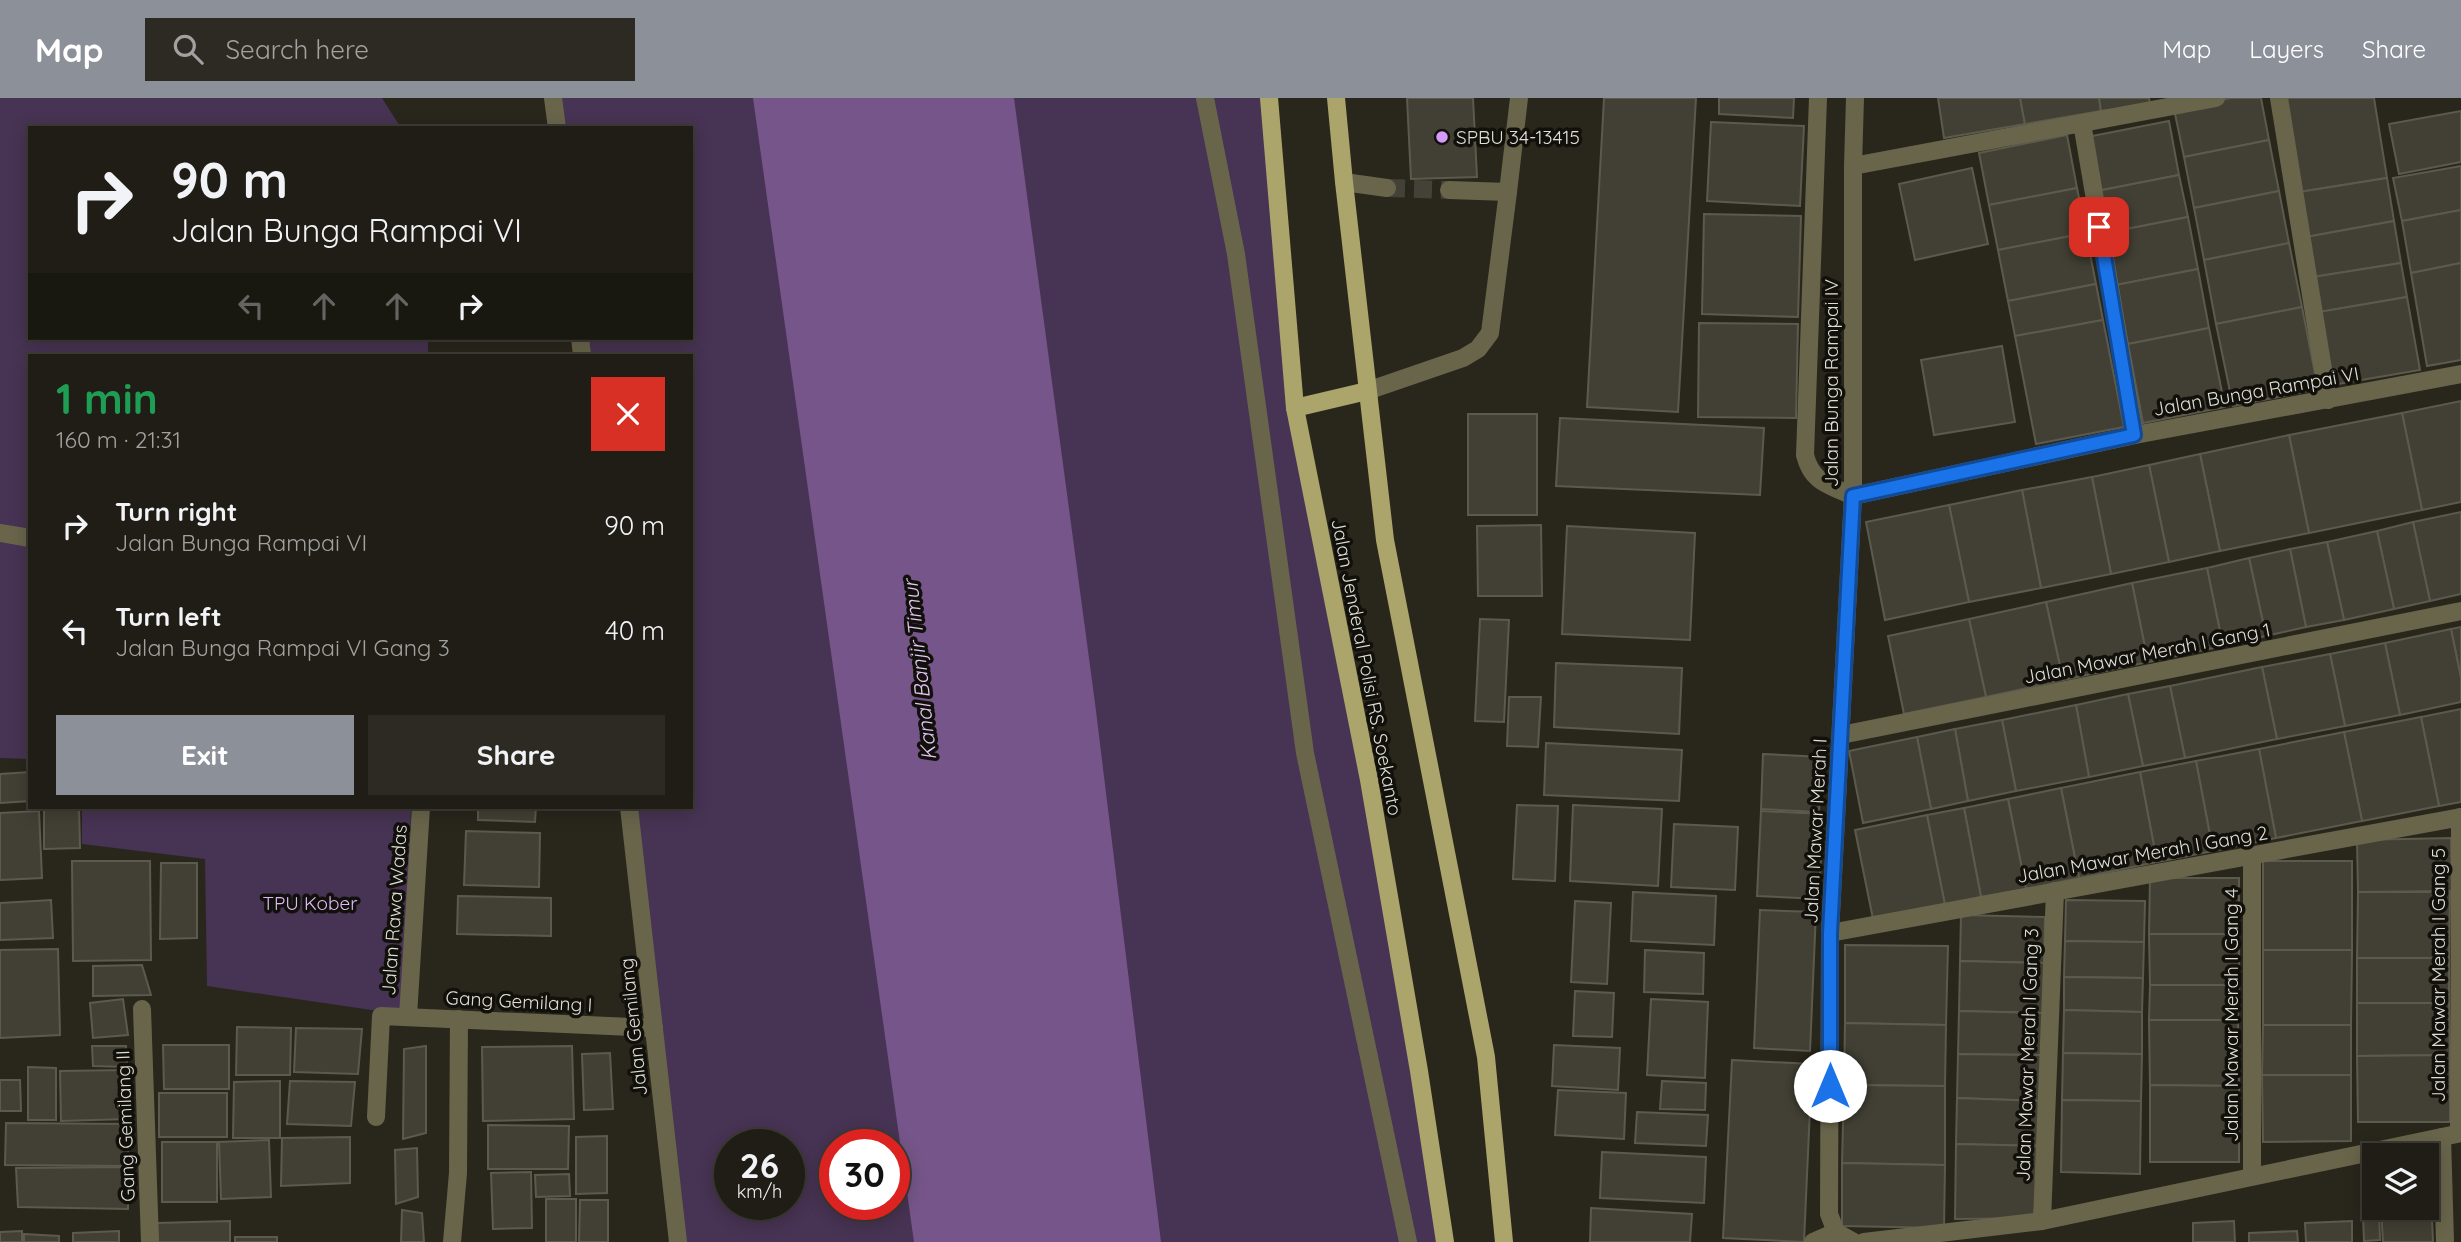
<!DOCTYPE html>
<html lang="en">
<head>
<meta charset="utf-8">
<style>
	:root { --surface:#1f1d15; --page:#2c2a22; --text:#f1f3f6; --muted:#a1a2a0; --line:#3c3b34; --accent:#8c9099 }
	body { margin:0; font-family:Quicksand,sans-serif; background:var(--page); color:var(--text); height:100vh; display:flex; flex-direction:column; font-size:26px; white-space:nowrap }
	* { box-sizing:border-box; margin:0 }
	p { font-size:23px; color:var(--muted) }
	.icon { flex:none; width:38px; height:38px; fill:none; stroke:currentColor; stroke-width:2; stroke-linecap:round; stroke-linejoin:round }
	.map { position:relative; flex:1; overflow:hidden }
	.sheet { position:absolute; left:28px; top:256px; width:665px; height:455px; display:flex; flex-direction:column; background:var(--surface); border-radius:0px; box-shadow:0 4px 18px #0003,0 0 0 2px var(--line) }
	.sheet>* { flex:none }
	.top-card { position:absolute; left:28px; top:28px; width:665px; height:214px; border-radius:0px; box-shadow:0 4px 18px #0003,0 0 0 2px var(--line); background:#1f1d15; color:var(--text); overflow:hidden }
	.fabs { position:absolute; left:2362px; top:1045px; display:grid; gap:14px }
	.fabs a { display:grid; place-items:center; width:77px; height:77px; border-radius:0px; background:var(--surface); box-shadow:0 4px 18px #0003,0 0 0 2px var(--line); font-size:35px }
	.speed { position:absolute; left:714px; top:1031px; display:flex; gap:14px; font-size:35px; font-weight:700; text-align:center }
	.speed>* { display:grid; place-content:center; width:91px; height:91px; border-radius:50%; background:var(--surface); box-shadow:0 4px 18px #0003,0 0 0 2px var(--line); line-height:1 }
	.speed small { font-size:18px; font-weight:400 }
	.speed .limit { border:10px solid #d22; background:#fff; color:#111 }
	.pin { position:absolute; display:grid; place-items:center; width:60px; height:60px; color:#fff; margin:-30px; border-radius:14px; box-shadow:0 4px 10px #0006 }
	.me { position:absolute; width:77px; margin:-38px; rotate:0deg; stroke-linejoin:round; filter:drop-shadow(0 0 5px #0008) }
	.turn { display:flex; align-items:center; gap:24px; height:147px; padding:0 28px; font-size:32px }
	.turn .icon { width:91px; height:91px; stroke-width:2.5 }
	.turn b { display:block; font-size:49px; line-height:60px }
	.lanes { display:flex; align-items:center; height:66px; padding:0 28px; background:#0003; justify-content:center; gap:35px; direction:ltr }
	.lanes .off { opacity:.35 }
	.round { display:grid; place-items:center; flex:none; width:74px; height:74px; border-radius:0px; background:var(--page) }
	.overview { display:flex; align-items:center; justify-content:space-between; height:119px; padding:0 28px }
	h1 { font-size:42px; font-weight:700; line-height:52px; color:#1e9e55 }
	.action { display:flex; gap:14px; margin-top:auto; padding:14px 28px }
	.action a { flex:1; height:80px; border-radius:0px; background:var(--accent); color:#fff; font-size:28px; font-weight:700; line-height:80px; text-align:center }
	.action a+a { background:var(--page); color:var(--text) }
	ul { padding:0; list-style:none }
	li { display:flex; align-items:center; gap:21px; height:105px; padding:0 28px }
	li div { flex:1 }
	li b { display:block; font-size:26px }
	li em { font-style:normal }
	header { display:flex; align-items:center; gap:42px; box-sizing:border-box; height:98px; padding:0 35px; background:var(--accent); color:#fff }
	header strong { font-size:33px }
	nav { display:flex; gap:38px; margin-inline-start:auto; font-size:24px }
	.search { width:490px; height:63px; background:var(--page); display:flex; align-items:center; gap:18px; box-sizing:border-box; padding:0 24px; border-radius:0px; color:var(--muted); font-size:26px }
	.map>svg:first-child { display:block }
</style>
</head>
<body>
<header>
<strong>Map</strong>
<div class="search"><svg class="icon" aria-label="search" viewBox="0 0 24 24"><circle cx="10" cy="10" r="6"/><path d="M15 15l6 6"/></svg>Search here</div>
<nav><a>Map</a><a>Layers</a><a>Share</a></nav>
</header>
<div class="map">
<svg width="2461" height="1144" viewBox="0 0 2461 1144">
	<rect width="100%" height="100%" fill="#29271c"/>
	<g fill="#473353" fill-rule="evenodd">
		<path d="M0,0H382L401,30H30V240H428V257H30V661L0,660Z"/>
		<path d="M553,0H1269L1295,310L1445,1144H680L630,709H691V257H581L579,240H691V30H556ZM730,1046H789V1106H730ZM835,1046H894V1106H835Z"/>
		<path d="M82,709H411L406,917L207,888L205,761L82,746Z"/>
	</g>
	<path fill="#76568a" d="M753,0H1014L1095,605L1161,1144H914Z"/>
	<g fill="#424034" stroke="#5c5a4d" stroke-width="2">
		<path d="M1407,0H1473L1477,79L1411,81Z"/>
		<path d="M1604,0H1696L1678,314L1587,309Z"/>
		<path d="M1719,0H1794L1793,20L1719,16Z"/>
		<path d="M1938,0H2020L2025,26L1944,40Z"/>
		<path d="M2020,0H2099L2101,13L2025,26Z"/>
		<path d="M2099,0H2149L2150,6L2101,13Z"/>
		<path d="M2231,0H2261L2269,42L2184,59L2174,11Z"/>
		<path d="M2283,0H2374L2387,80L2299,94Z"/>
		<path d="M2461,13V64L2399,76L2389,26Z"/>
		<path d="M2169,23L2179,77L2097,93L2087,39Z"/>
		<path d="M1711,24L1804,28L1800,108L1707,103Z"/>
		<path d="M2067,37L2077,90L1989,107L1979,55Z"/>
		<path d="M2269,42L2279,93L2194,110L2184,59Z"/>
		<path d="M2461,68V112L2402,123L2393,80Z"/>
		<path d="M1972,70L1988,146L1915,162L1899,86Z"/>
		<path d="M2179,77L2188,119L2106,135L2097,93Z"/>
		<path d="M2387,80L2394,123L2306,139L2299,94Z"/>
		<path d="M2077,90L2086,135L1998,152L1989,107Z"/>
		<path d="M2279,93L2289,145L2204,162L2194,110Z"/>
		<path d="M2461,112V165L2411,175L2402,123Z"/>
		<path d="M1704,116L1801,118L1798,219L1702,216Z"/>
		<path d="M2188,119L2198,171L2116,187L2106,135Z"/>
		<path d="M2394,123L2401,165L2313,179L2306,139Z"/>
		<path d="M2086,135L2096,186L2008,203L1998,152Z"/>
		<path d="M2289,145L2302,209L2216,226L2204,162Z"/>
		<path d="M2401,165L2407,199L2319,214L2313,179Z"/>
		<path d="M2461,165V262L2427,268L2411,175Z"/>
		<path d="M2198,171L2209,230L2128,246L2116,187Z"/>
		<path d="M2096,186L2103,222L2015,238L2008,203Z"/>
		<path d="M2407,199L2420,272L2332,287L2319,214Z"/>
		<path d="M2302,209L2318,291L2233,308L2216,226Z"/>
		<path d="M2103,222L2124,329L2036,346L2015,238Z"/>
		<path d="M1699,225L1798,226L1796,320L1698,319Z"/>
		<path d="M2209,230L2225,309L2143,325L2128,246Z"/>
		<path d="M2002,248L2015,324L1934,337L1921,262Z"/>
		<path d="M2461,303V404L2422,412L2402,315Z"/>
		<path d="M2402,315L2422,412L2309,435L2289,337Z"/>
		<rect x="1468" y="316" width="69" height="101"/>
		<path d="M1560,320L1764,330L1760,397L1556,388Z"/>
		<path d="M2289,337L2309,435L2220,453L2200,356Z"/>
		<path d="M2200,356L2220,453L2169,464L2149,367Z"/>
		<path d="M2149,367L2169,464L2111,476L2092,379Z"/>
		<path d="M2092,379L2111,476L2041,490L2022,392Z"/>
		<path d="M2022,392L2041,490L1969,504L1949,407Z"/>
		<path d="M1949,407L1969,504L1885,522L1866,424Z"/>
		<path d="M2461,414V496L2430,503L2413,424Z"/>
		<path d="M2413,424L2430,503L2394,511L2377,433Z"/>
		<path d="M1541,427L1542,498H1478L1477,428Z"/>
		<path d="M1567,428L1695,435L1690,542L1562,536Z"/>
		<path d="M2377,433L2394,511L2344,522L2327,444Z"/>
		<path d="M2327,444L2344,522L2306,529L2290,451Z"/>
		<path d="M2290,451L2306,529L2266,538L2249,460Z"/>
		<path d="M2249,460L2266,538L2223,548L2207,470Z"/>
		<path d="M2207,470L2223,548L2148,564L2132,485Z"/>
		<path d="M2132,485L2148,564L2063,582L2046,504Z"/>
		<path d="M2046,504L2063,582L1986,599L1969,521Z"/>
		<path d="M1480,521L1509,522L1504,624L1475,623Z"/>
		<path d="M1969,521L1986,599L1904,616L1888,538Z"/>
		<path d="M2461,529V580L2451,531Z"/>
		<path d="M2451,531L2461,580V604L2400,617L2385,545Z"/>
		<path d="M2385,545L2400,617L2345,628L2330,556Z"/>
		<path d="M2330,556L2345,628L2277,641L2262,569Z"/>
		<path d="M1556,565L1682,570L1679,636L1554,629Z"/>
		<path d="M2262,569L2277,641L2185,660L2170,588Z"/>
		<path d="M2170,588L2185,660L2143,668L2128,596Z"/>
		<path d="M2128,596L2143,668L2089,679L2076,607Z"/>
		<path d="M1509,599H1541L1538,649L1507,648Z"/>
		<path d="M2076,607L2089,679L2016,693L2002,622Z"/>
		<path d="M2461,611V704L2439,708L2421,619Z"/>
		<path d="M2421,619L2439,708L2362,723L2344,634Z"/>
		<path d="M2002,622L2016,693L1968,703L1955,631Z"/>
		<path d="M1955,631L1968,703L1931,711L1917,639Z"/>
		<path d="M2344,634L2362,723L2276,740L2259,651Z"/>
		<path d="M1917,639L1931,711L1863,725L1849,653Z"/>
		<path d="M1546,645L1682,652L1679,703L1544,697Z"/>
		<path d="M2259,651L2276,740L2213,753L2196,663Z"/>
		<path d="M1763,656L1822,659L1819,714L1761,711Z"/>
		<path d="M2196,663L2213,753L2157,764L2140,674Z"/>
		<path d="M30,674V703L0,705V676Z"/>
		<path d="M2140,674L2157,764L2079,780L2061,690Z"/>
		<path d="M2061,690L2079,780L2026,791L2008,701Z"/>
		<path d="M2008,701L2026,791L1981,799L1964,710Z"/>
		<path d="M1517,707L1558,708L1555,783L1513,781Z"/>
		<path d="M1573,707L1662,711L1658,788L1570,783Z"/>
		<path d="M44,709H79L80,750L44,751Z"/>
		<path d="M478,709H536L535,724L478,722Z"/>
		<path d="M1964,710L1981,799L1945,807L1927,717Z"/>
		<path d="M39,713L42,780L0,782V715Z"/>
		<path d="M1761,713L1823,716L1819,801L1757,798Z"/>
		<path d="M1927,717L1945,807L1873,821L1855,732Z"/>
		<path d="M1674,726L1738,729L1735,792L1671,789Z"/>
		<path d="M466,733L540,735L539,789L464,787Z"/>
		<path d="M2451,740L2452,793L2358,794L2357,742Z"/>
		<path d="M72,763H150L151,862L73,863Z"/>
		<rect x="2263" y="763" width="89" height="89"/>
		<path d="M161,765H197V840L160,841Z"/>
		<path d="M2150,780H2239V836H2149Z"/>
		<path d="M1633,794L1716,798L1714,847L1631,843Z"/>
		<path d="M2358,794H2450L2449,860H2357Z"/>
		<path d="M458,798L551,800V838L457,836Z"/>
		<path d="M51,802L53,840L0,842V805Z"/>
		<path d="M2066,802L2145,803L2144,844L2065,843Z"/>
		<path d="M1575,803L1611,805L1607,886L1571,884Z"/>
		<path d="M1760,812L1816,814L1810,953L1754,950Z"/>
		<path d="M1961,817L2045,819L2044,865L1960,863Z"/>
		<path d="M2149,836H2239V887H2150Z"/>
		<path d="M2065,843L2144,844L2143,880L2064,879Z"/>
		<path d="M1845,847L1948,848L1946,927L1845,925Z"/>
		<path d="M58,851L60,937L0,940V852Z"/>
		<path d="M1645,852L1704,855L1703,896L1644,894Z"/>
		<path d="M2263,852H2352L2351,927H2263Z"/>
		<rect x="2357" y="860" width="92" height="45"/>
		<path d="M1960,863L2044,865L2043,915L1959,913Z"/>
		<path d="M142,867L151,897L93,898V868Z"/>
		<path d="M2064,879L2143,880L2142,914L2064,912Z"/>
		<path d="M2150,887H2239L2238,922H2149Z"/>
		<path d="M1575,893L1614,895L1612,939L1573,938Z"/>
		<path d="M123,901L128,937L93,940L90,905Z"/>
		<path d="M1651,901L1708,904L1705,980L1647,977Z"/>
		<path d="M2357,905H2449L2450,957L2357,958Z"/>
		<path d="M2064,912L2142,914V956L2063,955Z"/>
		<path d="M1959,913L2043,915L2042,957L1958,956Z"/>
		<path d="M2149,922H2238L2239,988L2150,987Z"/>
		<path d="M1845,925L1946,927L1945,988L1844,987Z"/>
		<path d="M2263,927H2351V977H2262Z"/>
		<path d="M237,929L291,930L290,977H236Z"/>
		<path d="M296,930L362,931L358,976L294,974Z"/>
		<path d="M163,947H229V991H164Z"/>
		<path d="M1554,947L1620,950L1618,992L1552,988Z"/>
		<path d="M92,948H126L127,969L93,968Z"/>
		<path d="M426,948V1035L403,1041L404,951Z"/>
		<path d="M572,948L574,1021L483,1023L482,949Z"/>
		<path d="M610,955L613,1011L584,1012L582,956Z"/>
		<path d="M2063,955L2142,956L2141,1003L2062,1002Z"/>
		<path d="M1958,956L2042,957L2041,1003L1957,1000Z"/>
		<path d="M2450,957V1024H2358L2357,958Z"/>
		<path d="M1732,962L1812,966L1804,1144L1723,1140Z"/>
		<path d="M28,969L56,970V1022H28Z"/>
		<path d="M127,972V1021L61,1023L60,973Z"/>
		<path d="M2262,977H2351V1043L2263,1044Z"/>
		<path d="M0,982H20L21,1013H0Z"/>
		<path d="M280,983V1040H233L234,984Z"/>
		<path d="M290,983L355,984L351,1028L287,1026Z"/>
		<path d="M1662,983L1706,985L1705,1012L1660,1011Z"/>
		<path d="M1844,987L1945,988V1067L1842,1065Z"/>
		<path d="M2150,987L2239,988V1064H2150Z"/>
		<path d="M1558,992L1626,995L1624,1041L1555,1037Z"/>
		<rect x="159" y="995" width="68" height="44"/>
		<path d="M1957,1000L2041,1003L2040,1048L1956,1046Z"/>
		<path d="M2062,1002L2141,1003L2140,1076L2061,1074Z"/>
		<path d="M1637,1014L1708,1017L1706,1048L1635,1045Z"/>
		<path d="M6,1025L128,1026V1068L5,1067Z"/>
		<path d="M488,1027L569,1028L568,1071H488Z"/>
		<path d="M607,1038V1095L576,1096V1039Z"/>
		<path d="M350,1039V1085L281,1088L282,1040Z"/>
		<path d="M269,1042L271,1099L221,1101L219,1044Z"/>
		<rect x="162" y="1044" width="55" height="60"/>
		<path d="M1956,1046L2040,1048L2034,1120L1955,1121Z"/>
		<path d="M417,1050L418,1099L396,1106L395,1052Z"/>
		<path d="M1602,1054L1706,1059L1704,1105L1600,1100Z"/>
		<path d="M1842,1065L1945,1067L1944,1130L1842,1128Z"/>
		<path d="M128,1069V1111L18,1109L16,1070Z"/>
		<path d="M531,1074L532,1130L493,1131L491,1075Z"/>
		<path d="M569,1076L570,1098L536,1099L535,1077Z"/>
		<path d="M2427,1076H2430L2433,1144H2383L2381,1110H2427Z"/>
		<path d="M2362,1094H2375V1110H2379L2380,1142L2364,1143Z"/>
		<rect x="546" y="1101" width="30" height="43"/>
		<path d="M580,1102H608V1144H579Z"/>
		<path d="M1591,1110L1692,1116L1690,1144H1590Z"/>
		<path d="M402,1112L422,1115L424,1144H401Z"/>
		<path d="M230,1123V1144H158L157,1125Z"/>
		<path d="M2234,1123L2235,1144H2193V1125Z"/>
		<path d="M2352,1123V1144H2306L2305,1125Z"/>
		<path d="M22,1133V1144H0V1134Z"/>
		<path d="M119,1133V1144H73V1135Z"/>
		<path d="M2297,1133L2298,1144H2249V1135Z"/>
		<path d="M24,1136L59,1138V1144H24Z"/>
		<rect x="235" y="1139" width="42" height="5"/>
	</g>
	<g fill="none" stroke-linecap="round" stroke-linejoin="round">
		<path stroke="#444238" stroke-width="18" stroke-dasharray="18 9" stroke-linecap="butt" d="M1387,90L1449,92"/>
		<g stroke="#69654b" stroke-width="18">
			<path d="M553,0L557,30"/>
			<path d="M1205,0L1236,156L1305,655L1408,1144"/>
			<path d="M1818,0L1805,357C1812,385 1829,387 1853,398"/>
			<path d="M2279,0L2328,302"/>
			<path d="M2082,25L2135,337"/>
			<path d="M1853,68L2216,0"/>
			<path d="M1344,84L1387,90"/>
			<path d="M1449,92L1508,94L1519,0"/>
			<path d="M580,240L582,257"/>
			<path d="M1367,293L1463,260L1478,251L1490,235L1508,94"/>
			<path d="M1853,398L2135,337L2461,276"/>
			<path d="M0,435L30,440"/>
			<path d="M1841,637L2461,513"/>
			<path d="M629,709L678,1144"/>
			<path d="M1830,835L2461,719"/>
			<path d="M142,911L150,1144"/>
			<path d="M408,918L421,709"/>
			<path d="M376,1019L381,918L654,930"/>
			<path d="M2459,1035L2460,719"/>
			<path d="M2442,1039L2445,1144"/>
			<path d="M2252,1078V757"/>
			<path d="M2042,1123L2055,793"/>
			<path d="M452,1144L458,1075L459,921"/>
			<path d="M1813,1144L1836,1134"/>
			<path d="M1854,1144L1836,1134L1829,1116L1830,835L1853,398V68L1855,0"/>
			<path d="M1864,1144L2042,1123L2461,1035"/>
		</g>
		<g stroke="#aba46b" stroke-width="18">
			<path d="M1269,0L1295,310L1369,682L1419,973L1445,1144"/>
			<path d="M1336,0L1344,84L1385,442L1486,959L1504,1144"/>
			<path d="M1295,310L1367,293"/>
		</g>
	</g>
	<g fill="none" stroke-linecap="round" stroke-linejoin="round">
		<defs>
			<path id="route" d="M1830,988V835L1853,398L2134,337L2099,129"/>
		</defs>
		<use href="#route" stroke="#114b97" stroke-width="18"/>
		<use href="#route" stroke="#1a73e8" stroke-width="12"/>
	</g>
	<circle fill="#d69bfa" stroke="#11100b" stroke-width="2.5" cx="1442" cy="39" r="7"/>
	<g text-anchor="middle" stroke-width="7" stroke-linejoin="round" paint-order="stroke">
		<g font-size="19" fill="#dfded6" stroke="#11100b" text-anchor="start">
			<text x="1456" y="46">SPBU 34-13415</text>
		</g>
		<g font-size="19" fill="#dfded6" stroke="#11100b">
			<text transform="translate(1831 285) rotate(-90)" y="7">Jalan Bunga Rampai IV</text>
			<text transform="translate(2256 293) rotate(-10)" y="7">Jalan Bunga Rampai VI</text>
			<text transform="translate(2147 555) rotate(-11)" y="7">Jalan Mawar Merah I Gang 1</text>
			<text transform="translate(1367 569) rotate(79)" y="7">Jalan Jenderal Polisi RS. Soekanto</text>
			<text transform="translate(1815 733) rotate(-87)" y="7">Jalan Mawar Merah I</text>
			<text transform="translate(2142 756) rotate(-10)" y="7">Jalan Mawar Merah I Gang 2</text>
			<text transform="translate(394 812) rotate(-86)" y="7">Jalan Rawa Wadas</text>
			<text transform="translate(2438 877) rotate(-90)" y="7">Jalan Mawar Merah I Gang 5</text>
			<text transform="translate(519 903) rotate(3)" y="7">Gang Gemilang I</text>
			<text transform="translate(2231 917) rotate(-90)" y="7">Jalan Mawar Merah I Gang 4</text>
			<text transform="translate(633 929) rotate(-96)" y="7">Jalan Gemilang</text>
			<text transform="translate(2027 957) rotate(-88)" y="7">Jalan Mawar Merah I Gang 3</text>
			<text transform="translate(125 1028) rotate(-92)" y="7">Gang Gemilang II</text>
		</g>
		<g font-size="19" fill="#e0b9f8" stroke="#11100b">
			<text x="310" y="812">TPU Kober</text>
		</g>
		<g font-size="21" font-style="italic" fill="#e4c7f7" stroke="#11100b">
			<text transform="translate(920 572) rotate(-96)" y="7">Kanal Banjir Timur</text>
		</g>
	</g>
</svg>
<div class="fabs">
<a><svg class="icon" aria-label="layers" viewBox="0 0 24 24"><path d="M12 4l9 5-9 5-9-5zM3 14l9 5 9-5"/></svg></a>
</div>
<div class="speed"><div>26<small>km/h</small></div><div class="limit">30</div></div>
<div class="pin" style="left:2099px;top:129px;background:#d93025"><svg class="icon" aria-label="arrive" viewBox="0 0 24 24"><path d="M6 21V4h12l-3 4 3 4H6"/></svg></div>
<svg class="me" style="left:1830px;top:988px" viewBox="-20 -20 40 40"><circle r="19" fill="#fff"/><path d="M0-13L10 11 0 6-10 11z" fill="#1a73e8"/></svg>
<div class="top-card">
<div class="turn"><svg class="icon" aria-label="right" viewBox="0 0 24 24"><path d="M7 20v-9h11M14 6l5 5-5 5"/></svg><div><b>90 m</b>Jalan Bunga Rampai VI</div></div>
<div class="lanes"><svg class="icon off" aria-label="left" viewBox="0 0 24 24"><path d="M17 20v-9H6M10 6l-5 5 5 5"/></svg><svg class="icon off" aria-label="ahead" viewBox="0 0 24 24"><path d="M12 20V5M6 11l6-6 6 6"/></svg><svg class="icon off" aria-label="ahead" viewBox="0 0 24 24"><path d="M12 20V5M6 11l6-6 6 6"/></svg><svg class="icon" aria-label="right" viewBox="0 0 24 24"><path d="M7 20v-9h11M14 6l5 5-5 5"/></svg></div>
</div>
<section class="sheet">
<div class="overview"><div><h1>1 min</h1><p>160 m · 21:31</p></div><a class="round" style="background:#d93025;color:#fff"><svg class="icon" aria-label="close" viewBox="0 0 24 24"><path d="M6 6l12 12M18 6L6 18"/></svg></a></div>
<ul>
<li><svg class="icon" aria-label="right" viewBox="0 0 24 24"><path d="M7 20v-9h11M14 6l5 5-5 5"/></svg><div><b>Turn right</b><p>Jalan Bunga Rampai VI</p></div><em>90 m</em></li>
<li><svg class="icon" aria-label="left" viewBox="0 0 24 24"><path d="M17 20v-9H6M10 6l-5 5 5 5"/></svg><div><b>Turn left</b><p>Jalan Bunga Rampai VI Gang 3</p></div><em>40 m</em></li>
</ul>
<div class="action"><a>Exit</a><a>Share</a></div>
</section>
</div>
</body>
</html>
